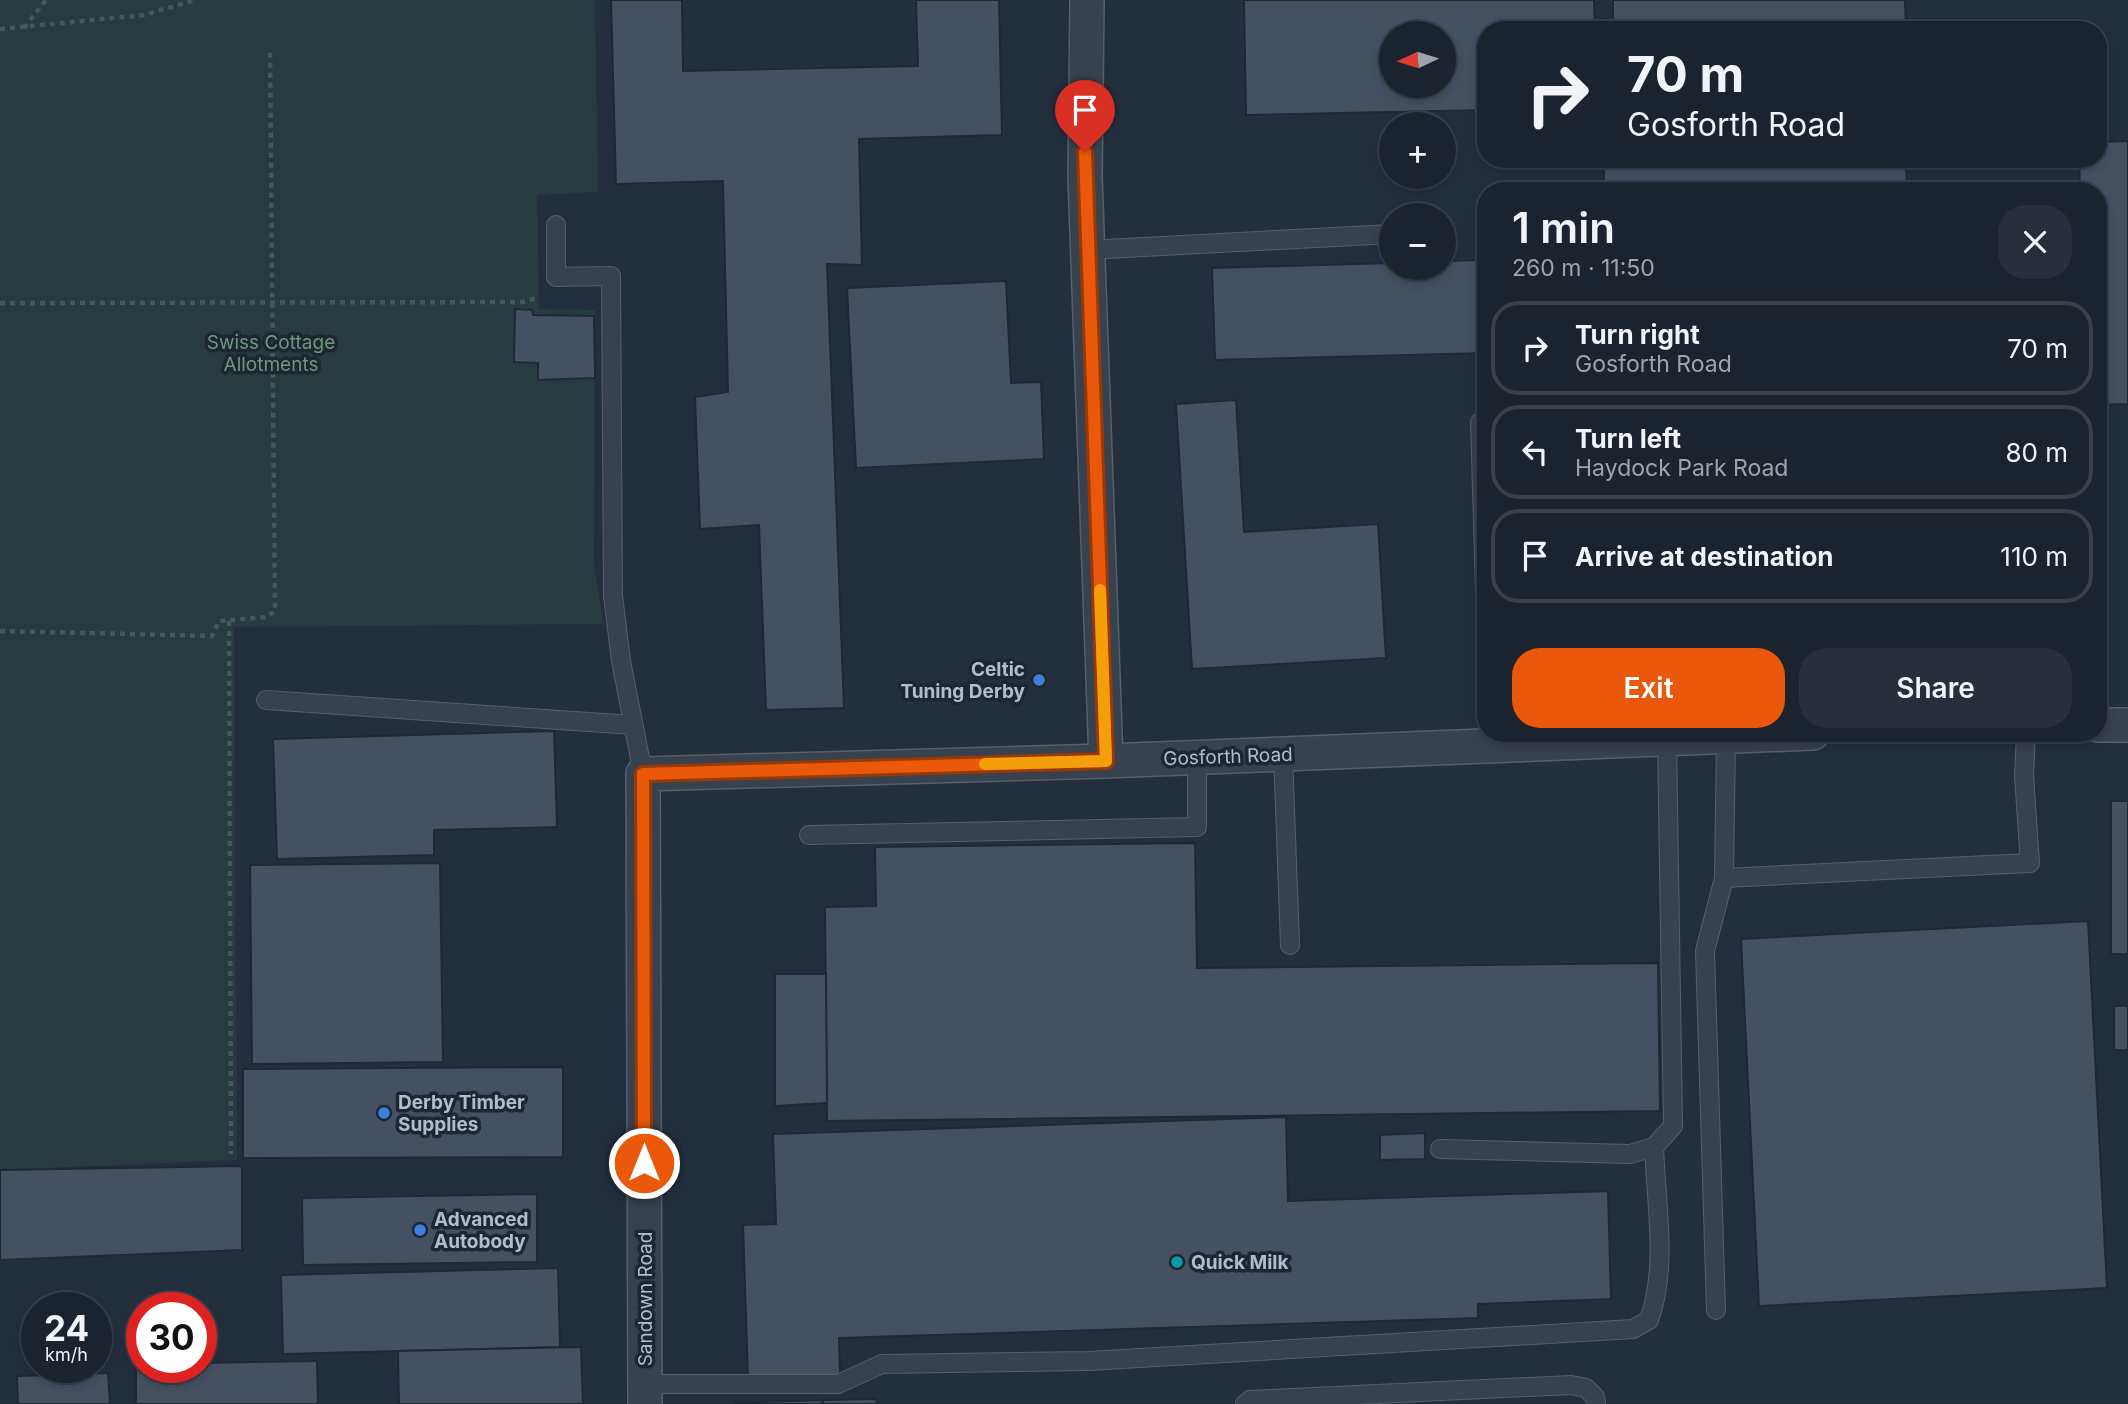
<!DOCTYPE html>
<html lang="en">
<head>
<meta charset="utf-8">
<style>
	:root { --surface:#1b232e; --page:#282f3a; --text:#f1f3f6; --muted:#a0a4aa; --line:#39404a; --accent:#ea580c }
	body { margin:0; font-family:Inter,sans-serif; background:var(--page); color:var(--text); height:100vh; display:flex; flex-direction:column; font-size:26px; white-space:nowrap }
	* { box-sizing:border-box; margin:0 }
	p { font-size:23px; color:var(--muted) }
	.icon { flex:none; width:38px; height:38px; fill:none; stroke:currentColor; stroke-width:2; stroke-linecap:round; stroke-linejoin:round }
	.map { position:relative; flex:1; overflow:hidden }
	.sheet { position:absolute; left:1477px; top:182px; width:630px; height:560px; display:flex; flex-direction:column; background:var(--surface); border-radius:28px; box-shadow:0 4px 10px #0003,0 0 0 2px var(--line) }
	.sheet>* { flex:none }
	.top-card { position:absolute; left:1477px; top:21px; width:630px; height:147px; border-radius:28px; box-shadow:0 4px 10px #0003,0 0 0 2px var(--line); background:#1b232e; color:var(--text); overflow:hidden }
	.needle { width:46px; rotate:266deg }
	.tools { position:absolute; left:1379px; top:21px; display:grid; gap:14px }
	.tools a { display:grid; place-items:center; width:77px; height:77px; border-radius:50%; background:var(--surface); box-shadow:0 4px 10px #0003,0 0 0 2px var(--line); font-size:35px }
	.speed { position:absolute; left:21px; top:1292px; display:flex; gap:14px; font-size:35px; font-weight:700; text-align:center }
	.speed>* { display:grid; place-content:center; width:91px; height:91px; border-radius:50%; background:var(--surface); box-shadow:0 4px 10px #0003,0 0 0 2px var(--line); line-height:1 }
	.speed small { font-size:18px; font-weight:400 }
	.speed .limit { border:10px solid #d22; background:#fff; color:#111 }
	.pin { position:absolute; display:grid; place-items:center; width:60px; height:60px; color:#fff; margin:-72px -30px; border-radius:50% 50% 50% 0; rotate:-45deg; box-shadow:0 0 7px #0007 }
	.pin .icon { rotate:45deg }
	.me { position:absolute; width:77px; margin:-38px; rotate:0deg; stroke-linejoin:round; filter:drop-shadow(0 0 5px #0008) }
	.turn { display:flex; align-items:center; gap:24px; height:147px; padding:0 35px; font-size:32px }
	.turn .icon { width:91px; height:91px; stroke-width:2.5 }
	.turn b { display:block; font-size:49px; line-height:60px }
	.round { display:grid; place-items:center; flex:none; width:74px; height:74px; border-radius:28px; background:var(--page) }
	.summary { display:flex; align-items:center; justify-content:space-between; height:119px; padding:0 35px }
	h1 { font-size:42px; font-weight:600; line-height:52px }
	.cta { display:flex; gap:14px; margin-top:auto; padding:14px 35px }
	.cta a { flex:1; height:80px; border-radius:28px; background:var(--accent); color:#fff; font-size:28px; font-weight:600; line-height:80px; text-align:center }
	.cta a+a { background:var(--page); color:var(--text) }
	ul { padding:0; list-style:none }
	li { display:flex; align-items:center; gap:21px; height:94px; margin:0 14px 10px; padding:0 21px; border:4px solid var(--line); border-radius:28px }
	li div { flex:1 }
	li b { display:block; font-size:26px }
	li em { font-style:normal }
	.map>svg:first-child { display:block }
</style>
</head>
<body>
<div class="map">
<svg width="2128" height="1404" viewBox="0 0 2128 1404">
	<rect width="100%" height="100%" fill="#242f3e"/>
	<path fill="#263c3f" d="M0,0H595L598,192L537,195L539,309L595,310L594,565L604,624L234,627L237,1160L0,1170Z"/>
	<g fill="#455162" stroke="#1f2835" stroke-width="2" fill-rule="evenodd">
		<path d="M611,0H682L683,71L918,66L916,0H999L1002,135L859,139L862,265L827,264L844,708L766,710L759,525L700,529L695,397L728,392L723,181L616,184Z"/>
		<path d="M1244,0H1594L1595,30H1486V110L1246,115ZM1391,33H1444V86H1391Z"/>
		<path d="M1613,0H1905L1906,30H1613Z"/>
		<path d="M2128,141V404L2098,405V191H2080L2079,159H2098V142Z"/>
		<path d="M1604,159H1906L1907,191H1604Z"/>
		<path d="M1485,260L1486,353L1215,360L1212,268L1391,263V268H1444V261Z"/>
		<path d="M1006,281L1011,383L1041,382L1044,459L856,468L847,288Z"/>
		<path d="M515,309L532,310L533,315L594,316L595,378L538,380V363L514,362Z"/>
		<path d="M1236,400L1244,532L1378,524L1386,658L1192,669L1176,404Z"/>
		<path d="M554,731L557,827L434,830V855L277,859L273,739Z"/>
		<rect x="2111" y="801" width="17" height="153"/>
		<path d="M1195,843L1197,968L1658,963L1660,1111L827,1121L825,907L876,906L875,847Z"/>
		<path d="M440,863L443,1062L252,1064L250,865Z"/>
		<path d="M2088,921L2107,1288L1759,1306L1741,939Z"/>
		<path d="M775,974H826L827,1103L775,1106Z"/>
		<rect x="2114" y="1006" width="14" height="44"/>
		<path d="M563,1067V1157L243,1158V1069Z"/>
		<path d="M1286,1117L1288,1201L1608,1191L1611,1299L1478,1304V1318L839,1338L840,1375L748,1378L743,1225L776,1224L773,1134Z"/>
		<path d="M1425,1133V1159L1380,1160V1135Z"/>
		<path d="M242,1166V1250L0,1260V1170Z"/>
		<path d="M537,1194V1262L303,1265L302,1198Z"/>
		<path d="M558,1268L560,1347L283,1354L281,1275Z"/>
		<path d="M581,1347L583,1404H399L398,1351Z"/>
		<path d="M317,1361L318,1404H136V1364H142V1367H201V1363Z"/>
		<path d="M108,1373L110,1404H18L17,1376Z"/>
		<path d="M876,1399L877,1404H823V1400Z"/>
		<path d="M822,1400V1404H736V1403Z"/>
	</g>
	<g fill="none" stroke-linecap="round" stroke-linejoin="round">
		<defs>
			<g id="lane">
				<path d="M556,225V277L611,276L613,596L621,661L643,774"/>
				<path d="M1087,250L1391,234"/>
				<path d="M1480,422L1486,625"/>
				<path d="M266,700L633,725"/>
				<path d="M1283,754L1290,945"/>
				<path d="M809,835L1197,827V758"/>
				<path d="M1724,878L2030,863L2024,776L2026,733"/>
				<path d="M1440,1149L1630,1154L1654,1147L1673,1126L1667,739"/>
				<path d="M1716,1310L1705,951L1724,878L1726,737"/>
				<path d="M645,1384H838L882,1364L1088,1361L1633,1329L1649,1320C1668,1268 1656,1202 1654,1147"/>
				<path d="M1245,1404L1250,1400L1571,1385L1586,1388L1595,1397L1596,1404"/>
			</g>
			<g id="street">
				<path d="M1087,0L1085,177L1106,761"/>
				<path d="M2098,725H2128"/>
				<path d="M645,1404L643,774L1106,761L1813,733"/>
			</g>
		</defs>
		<use href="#lane" stroke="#565f6c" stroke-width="20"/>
		<use href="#street" stroke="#565f6c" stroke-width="36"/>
		<g stroke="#44595c" stroke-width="4.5" stroke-dasharray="5 5" stroke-linecap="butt">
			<path d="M24,28L46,0"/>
			<path d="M0,29L144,15L195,0"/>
			<path d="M0,303L523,302L537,298"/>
			<path d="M229,621L231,1154"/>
			<path d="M0,631L212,636L219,621L267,617L275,611L270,48"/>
		</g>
		<use href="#lane" stroke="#38414e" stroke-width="18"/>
		<use href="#street" stroke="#38414e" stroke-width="33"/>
	</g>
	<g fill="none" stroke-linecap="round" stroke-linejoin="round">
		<defs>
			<path id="route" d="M644,1163L643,774L1106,761L1085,152"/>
		</defs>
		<use href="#route" stroke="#983908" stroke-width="18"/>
		<use href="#route" stroke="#ea580c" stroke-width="12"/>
		<path stroke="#f59e0b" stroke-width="12" d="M985,764L1106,761L1100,590"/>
	</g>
	<g fill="#3f7fe0" stroke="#1d2633" stroke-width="2.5">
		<circle cx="1039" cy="680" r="7"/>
		<circle cx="384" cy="1113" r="7"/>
		<circle cx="420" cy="1230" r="7"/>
	</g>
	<circle fill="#0f9aa8" stroke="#1d2633" stroke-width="2.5" cx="1177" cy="1262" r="7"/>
	<g text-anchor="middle" stroke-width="7" stroke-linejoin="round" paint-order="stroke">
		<g font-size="19" fill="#6b9a76" stroke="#1d2633">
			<text x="271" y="349">Swiss Cottage<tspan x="271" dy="22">Allotments</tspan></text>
		</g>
		<g font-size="19" font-weight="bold" fill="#b4bcc9" stroke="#1d2633" text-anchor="start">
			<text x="1025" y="676" text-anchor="end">Celtic<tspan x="1025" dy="22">Tuning Derby</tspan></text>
			<text x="398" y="1109">Derby Timber<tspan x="398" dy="22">Supplies</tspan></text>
			<text x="434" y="1226">Advanced<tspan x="434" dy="22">Autobody</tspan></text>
			<text x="1191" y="1269">Quick Milk</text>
		</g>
		<g font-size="19" fill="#b4bcc9" stroke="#1d2633">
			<text transform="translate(1228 756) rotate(-2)" y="7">Gosforth Road</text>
			<text transform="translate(645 1299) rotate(-90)" y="7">Sandown Road</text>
		</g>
	</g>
</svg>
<div class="tools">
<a><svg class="needle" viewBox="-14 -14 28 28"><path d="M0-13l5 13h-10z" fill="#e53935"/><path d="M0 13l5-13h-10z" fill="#a0a4aa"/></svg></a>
<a>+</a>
<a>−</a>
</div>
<div class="speed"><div>24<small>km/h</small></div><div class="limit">30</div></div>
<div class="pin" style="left:1085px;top:152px;background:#d93025"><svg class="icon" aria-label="arrive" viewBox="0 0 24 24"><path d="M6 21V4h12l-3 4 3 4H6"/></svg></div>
<svg class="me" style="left:644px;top:1163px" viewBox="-20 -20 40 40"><circle r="17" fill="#ea580c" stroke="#fff" stroke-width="3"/><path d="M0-11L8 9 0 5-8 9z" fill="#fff"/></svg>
<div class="top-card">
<div class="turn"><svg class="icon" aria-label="right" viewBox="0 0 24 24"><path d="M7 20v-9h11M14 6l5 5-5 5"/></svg><div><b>70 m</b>Gosforth Road</div></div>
</div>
<section class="sheet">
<div class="summary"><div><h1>1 min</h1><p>260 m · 11:50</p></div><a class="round"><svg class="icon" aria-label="close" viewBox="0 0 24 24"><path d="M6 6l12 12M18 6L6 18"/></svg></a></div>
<ul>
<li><svg class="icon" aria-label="right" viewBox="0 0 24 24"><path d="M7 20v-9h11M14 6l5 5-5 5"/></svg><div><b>Turn right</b><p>Gosforth Road</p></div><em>70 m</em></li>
<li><svg class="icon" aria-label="left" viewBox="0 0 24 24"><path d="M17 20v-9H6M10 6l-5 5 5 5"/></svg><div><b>Turn left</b><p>Haydock Park Road</p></div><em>80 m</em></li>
<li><svg class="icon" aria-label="arrive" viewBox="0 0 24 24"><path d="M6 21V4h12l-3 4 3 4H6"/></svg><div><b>Arrive at destination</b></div><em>110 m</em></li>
</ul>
<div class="cta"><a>Exit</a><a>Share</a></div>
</section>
</div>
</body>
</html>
